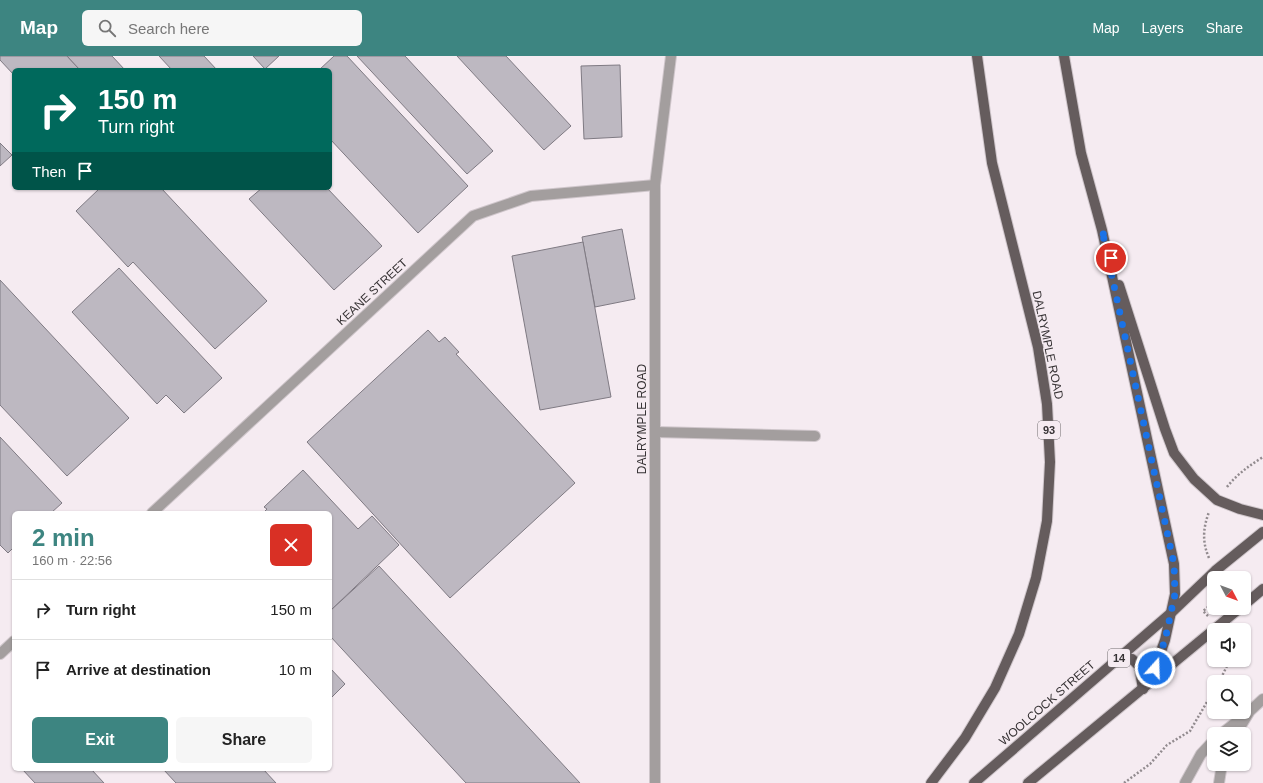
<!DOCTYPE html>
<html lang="en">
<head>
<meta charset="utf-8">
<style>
	:root { --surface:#fff; --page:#f6f6f6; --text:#222; --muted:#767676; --line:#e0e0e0; --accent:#3d8581 }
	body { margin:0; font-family:Arial,sans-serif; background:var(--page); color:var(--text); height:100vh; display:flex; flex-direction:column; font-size:15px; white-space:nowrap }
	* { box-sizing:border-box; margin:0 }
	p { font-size:13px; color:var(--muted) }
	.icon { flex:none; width:22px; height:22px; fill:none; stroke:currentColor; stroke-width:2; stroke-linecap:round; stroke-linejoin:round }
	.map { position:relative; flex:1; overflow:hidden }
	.sheet { position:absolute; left:12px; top:455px; width:320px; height:260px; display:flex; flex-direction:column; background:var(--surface); border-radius:6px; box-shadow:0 1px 3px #0004 }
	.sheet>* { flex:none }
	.banner { position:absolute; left:12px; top:12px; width:320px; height:122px; border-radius:6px; box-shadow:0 1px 3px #0004; background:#00695c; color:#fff; overflow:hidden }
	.needle { width:26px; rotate:131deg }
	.tools { position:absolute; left:1207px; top:515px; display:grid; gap:8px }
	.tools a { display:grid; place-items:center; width:44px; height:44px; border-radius:6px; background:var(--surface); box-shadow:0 1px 3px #0004; font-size:20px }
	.pin { position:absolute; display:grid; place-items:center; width:34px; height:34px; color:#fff; margin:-17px; border:2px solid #fff; border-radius:50%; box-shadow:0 1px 4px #0007 }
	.me { position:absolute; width:44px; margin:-22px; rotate:20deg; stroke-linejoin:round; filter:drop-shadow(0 0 3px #0008) }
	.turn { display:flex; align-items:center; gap:14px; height:84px; padding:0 20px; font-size:18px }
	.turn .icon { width:52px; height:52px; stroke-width:2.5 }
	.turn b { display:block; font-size:28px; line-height:34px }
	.then { display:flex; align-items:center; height:38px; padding:0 20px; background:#0003; gap:8px; font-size:15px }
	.round { display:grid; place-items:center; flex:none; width:42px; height:42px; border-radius:6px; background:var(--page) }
	.head { display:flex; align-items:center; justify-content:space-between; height:68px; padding:0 20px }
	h1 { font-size:24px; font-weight:600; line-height:30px; color:var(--accent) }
	.primary-button { display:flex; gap:8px; margin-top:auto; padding:8px 20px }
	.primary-button a { flex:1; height:46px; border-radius:6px; background:var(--accent); color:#fff; font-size:16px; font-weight:600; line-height:46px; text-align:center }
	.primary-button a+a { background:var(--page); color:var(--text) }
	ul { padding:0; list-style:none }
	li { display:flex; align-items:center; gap:12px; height:60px; padding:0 20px; border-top:1px solid var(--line) }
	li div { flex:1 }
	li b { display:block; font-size:15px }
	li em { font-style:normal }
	header { display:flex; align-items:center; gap:24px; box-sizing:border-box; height:56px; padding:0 20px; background:var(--accent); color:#fff }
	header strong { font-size:19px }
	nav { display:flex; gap:22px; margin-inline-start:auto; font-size:14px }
	.search { width:280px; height:36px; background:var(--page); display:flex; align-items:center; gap:10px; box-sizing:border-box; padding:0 14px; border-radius:6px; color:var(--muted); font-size:15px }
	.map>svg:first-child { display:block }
</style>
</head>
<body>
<header>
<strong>Map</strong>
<div class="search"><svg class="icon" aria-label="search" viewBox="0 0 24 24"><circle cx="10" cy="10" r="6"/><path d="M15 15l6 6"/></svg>Search here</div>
<nav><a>Map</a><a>Layers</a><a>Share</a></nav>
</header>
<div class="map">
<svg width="1263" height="727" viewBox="0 0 1263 727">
	<rect width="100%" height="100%" fill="#f5ebf1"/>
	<g fill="#bdb8c1" stroke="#7f7a83">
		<path d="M0,0H67L80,14H14V19L0,4Z"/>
		<path d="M67,0H112L125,14H80Z"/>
		<path d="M159,0H204L217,14H172Z"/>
		<path d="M253,0H279L265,13Z"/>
		<path d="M334,0H347L468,130L418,177L330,83V14H319Z"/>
		<path d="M357,0H405L493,95L467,118Z"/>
		<path d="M457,0H506L571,70L544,94Z"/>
		<path d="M620,9L622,81L584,83L581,10Z"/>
		<path d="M0,87L12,99L0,110Z"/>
		<path d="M100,132H161L267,245L215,293L133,206L128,211L76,155Z"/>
		<path d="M262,132H327L382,190L334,234L249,143Z"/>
		<path d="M622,173L635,243L595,251L582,181Z"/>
		<path d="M583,186L611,341L540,354L512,200Z"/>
		<path d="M119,212L222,322L184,357L166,339L157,348L72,256Z"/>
		<path d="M0,224L129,362L67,420L0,349Z"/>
		<path d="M428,274L439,286L445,281L459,296L456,298L575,427L450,542L307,386Z"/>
		<path d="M0,381L62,447L51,457H14V491L8,497L0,489Z"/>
		<path d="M303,414L358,473L372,460L399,489L330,555V457H263L267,453L264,451Z"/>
		<path d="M379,510L580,727H466L330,580V555Z"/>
		<path d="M330,612L345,628L330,643Z"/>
		<path d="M22,713H91L104,727H35Z"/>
		<path d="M163,713H263L276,727H176Z"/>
	</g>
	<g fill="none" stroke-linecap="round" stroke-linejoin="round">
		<defs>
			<g id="lane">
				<path d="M655,376L815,380"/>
				<path d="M1221,678L1244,660"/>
				<path d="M1236,678L1250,655L1263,643"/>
				<path d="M1185,727L1201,698L1214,684"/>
				<path d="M1219,727L1222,708"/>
			</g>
			<g id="street">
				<path d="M152,457L473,160L531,140L655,129"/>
				<path d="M0,598L14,585"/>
				<path d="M655,727V129L671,0"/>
			</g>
			<g id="primary">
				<path d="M1064,0L1081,97L1102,174L1174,508L1175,538L1165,584L1155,612L1143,633"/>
				<path d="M1119,229L1165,373L1174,397L1194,423L1217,444L1240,453L1263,459"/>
				<path d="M1244,549L1263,533"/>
				<path d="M1116,606L1123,604L1132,603L1139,610L1143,633"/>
				<path d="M931,727L965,682L995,632L1019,578L1036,522L1047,465L1050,406L1047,348L1038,291L992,107L977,0"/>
				<path d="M974,727L1171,557L1215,515L1263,476"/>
				<path d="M1028,727L1240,552"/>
			</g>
		</defs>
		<use href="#lane" stroke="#cfc6cb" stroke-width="12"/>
		<use href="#street" stroke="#cfc6cb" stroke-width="12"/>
		<use href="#primary" stroke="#cfc6cb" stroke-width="12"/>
		<g stroke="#928b8f" stroke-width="2.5" stroke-dasharray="2 2" stroke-linecap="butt">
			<path d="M1227,431C1237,418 1249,410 1263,401"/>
			<path d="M1209,502C1202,486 1203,472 1209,456"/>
			<path d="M1208,560L1203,555L1214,546"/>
			<path d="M1219,626L1230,604"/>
			<path d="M1124,727L1150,708L1167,689L1190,675L1214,634"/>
		</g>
		<use href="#lane" stroke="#a39e9e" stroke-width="10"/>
		<use href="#street" stroke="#a39e9e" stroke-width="10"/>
		<use href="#primary" stroke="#655c5d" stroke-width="10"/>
	</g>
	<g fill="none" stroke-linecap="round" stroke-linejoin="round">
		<path stroke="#1a73e8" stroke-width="7" stroke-dasharray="0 12.6" d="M1111,202L1102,174L1174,508L1175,538L1165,584L1155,612"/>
	</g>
	<g text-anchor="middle" stroke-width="3" stroke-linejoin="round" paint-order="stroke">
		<g fill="#f5ebf1" stroke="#6f6a6d" stroke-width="1">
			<rect x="1038" y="365" width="22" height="18" rx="3"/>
			<rect x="1108" y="593" width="22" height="18" rx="3"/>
		</g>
		<g font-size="11" font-weight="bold" fill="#363234">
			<text x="1049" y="378">93</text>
			<text x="1119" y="606">14</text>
		</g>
		<g font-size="12" fill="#363234" stroke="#f5ebf1">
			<text transform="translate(372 236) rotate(-43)" y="4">KEANE STREET</text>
			<text transform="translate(1048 289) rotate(78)" y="4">DALRYMPLE ROAD</text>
			<text transform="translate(642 363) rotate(-90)" y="4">DALRYMPLE ROAD</text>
			<text transform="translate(1047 647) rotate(-41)" y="4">WOOLCOCK STREET</text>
		</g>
	</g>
</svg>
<div class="tools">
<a><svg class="needle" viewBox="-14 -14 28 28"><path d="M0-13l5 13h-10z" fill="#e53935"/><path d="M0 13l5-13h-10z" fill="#767676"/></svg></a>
<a><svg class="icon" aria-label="sound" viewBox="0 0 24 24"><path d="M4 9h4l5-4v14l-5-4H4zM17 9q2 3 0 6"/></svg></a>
<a><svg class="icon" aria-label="search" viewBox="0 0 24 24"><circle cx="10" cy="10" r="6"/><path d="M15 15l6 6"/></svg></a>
<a><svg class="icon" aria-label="layers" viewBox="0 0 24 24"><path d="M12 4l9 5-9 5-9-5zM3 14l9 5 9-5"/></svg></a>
</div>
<div class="pin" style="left:1111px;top:202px;background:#d93025"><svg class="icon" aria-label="arrive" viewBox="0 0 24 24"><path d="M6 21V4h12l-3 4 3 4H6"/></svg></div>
<svg class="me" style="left:1155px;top:612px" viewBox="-20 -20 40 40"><circle r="17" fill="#1a73e8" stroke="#fff" stroke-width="3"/><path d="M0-11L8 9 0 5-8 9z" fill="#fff"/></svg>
<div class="banner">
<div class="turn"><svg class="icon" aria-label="right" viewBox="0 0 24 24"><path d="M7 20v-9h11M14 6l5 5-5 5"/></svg><div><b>150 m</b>Turn right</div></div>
<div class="then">Then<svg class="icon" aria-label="arrive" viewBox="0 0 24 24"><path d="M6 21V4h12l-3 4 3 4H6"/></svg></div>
</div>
<section class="sheet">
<div class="head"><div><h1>2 min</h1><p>160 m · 22:56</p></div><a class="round" style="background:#d93025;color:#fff"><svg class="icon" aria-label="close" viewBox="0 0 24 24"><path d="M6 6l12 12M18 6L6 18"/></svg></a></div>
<ul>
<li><svg class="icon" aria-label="right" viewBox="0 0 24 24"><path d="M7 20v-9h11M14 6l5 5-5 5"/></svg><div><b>Turn right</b></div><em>150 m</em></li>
<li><svg class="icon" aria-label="arrive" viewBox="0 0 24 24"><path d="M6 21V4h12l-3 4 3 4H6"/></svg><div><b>Arrive at destination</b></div><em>10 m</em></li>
</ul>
<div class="primary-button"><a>Exit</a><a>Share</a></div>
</section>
</div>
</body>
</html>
